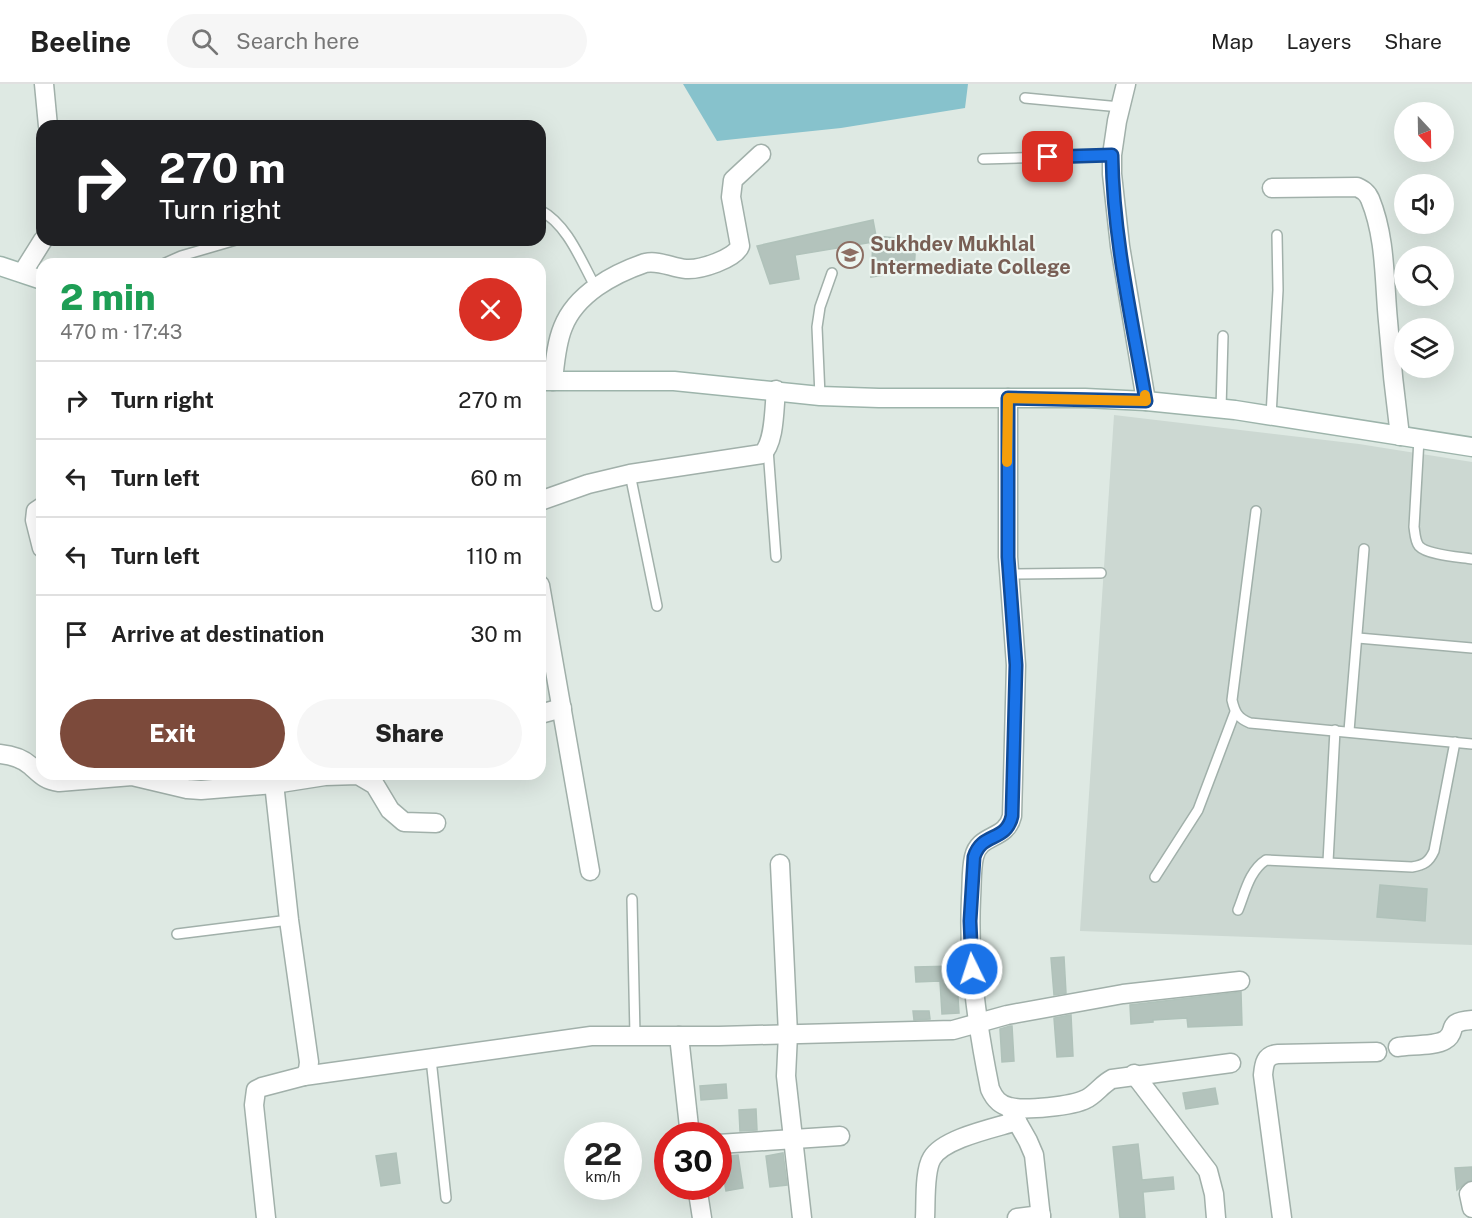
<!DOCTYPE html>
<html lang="en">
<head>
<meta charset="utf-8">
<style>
	:root { --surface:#fff; --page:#f6f6f6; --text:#222; --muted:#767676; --line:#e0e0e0; --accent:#7c4a3b }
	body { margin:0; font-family:"Public Sans",sans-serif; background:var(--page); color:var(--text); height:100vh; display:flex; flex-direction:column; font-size:22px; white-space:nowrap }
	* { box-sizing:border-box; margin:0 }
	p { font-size:20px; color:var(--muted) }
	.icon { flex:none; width:33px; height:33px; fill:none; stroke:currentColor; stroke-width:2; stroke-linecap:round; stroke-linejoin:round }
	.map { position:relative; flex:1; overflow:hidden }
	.panel { position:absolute; left:36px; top:174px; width:510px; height:522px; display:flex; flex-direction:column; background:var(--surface); border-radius:18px; box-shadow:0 6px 24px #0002 }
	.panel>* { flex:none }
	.top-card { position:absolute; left:36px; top:36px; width:510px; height:126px; border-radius:18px; box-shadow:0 6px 24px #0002; background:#202124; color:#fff; overflow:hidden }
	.needle { width:39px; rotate:158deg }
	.tools { position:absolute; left:1394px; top:18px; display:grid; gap:12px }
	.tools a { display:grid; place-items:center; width:60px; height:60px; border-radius:50%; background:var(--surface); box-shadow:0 6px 24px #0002; font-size:30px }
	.speed { position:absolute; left:564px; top:1038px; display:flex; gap:12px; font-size:30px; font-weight:700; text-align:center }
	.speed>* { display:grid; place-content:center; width:78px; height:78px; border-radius:50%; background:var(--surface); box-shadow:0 6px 24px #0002; line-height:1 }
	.speed small { font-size:15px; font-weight:400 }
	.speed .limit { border:9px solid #d22; background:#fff; color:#111 }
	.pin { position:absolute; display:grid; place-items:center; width:51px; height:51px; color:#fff; margin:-26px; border-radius:12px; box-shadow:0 3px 9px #0006 }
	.me { position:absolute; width:66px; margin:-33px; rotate:356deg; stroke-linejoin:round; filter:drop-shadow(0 0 4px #0008) }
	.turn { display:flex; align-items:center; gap:21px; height:126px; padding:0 24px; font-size:27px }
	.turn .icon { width:78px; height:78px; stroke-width:2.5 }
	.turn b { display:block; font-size:42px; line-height:51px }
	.round { display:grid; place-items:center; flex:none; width:63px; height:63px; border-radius:32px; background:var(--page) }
	.head { display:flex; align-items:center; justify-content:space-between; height:102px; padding:0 24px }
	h1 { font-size:36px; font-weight:800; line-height:45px; color:#1e9e55 }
	.primary-button { display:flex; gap:12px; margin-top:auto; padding:12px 24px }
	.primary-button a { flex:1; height:69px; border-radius:36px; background:var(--accent); color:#fff; font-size:24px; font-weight:800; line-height:69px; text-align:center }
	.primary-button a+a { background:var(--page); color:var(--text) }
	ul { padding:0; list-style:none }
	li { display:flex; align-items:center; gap:18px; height:78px; padding:0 24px; border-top:2px solid var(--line) }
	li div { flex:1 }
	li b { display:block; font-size:22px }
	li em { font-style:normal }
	header { display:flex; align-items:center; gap:36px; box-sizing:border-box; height:84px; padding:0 30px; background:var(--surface); border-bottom:2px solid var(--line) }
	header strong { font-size:28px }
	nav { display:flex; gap:33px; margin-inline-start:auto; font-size:21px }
	.search { width:420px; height:54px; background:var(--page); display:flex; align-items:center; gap:15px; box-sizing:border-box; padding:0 21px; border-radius:33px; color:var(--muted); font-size:22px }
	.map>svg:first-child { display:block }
</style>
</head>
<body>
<header>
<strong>Beeline</strong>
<div class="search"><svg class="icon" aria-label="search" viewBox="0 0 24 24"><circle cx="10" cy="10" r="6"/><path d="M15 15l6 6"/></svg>Search here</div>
<nav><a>Map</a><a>Layers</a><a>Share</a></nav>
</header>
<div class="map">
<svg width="1472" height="1134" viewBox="0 0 1472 1134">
	<rect width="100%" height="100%" fill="#dee9e3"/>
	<path fill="#ccd8d2" d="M1114,331L1359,360L1472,378V861L1080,847Z"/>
	<path fill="#87c2cc" d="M683,0H968L965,24L841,44L717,57Z"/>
	<g fill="#b3c3bc" stroke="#b0c2ba" stroke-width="1.5">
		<path d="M873,136L876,152L916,156L914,186L871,193L873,158L795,171L799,195L770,200L757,162Z"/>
		<path d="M1380,801L1427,805L1425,837L1377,833Z"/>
		<path d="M1064,873L1066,909L1054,911L1051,874Z"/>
		<path d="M956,882L959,929L942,930L940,897L916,898L915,883Z"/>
		<path d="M1241,908L1242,941L1188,943L1187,934L1153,936V938L1131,940L1130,921Z"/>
		<path d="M913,927H929L930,935L914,936Z"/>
		<path d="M1071,931L1073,972L1057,973L1054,934Z"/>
		<path d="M1010,942H1012L1014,977L1002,978L1000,945Z"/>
		<path d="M726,1000L727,1014L701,1016L700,1002Z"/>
		<path d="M1215,1004L1218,1020L1186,1025L1183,1009Z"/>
		<path d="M756,1025L757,1046L740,1047L739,1026Z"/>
		<path d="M1138,1060L1142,1096L1173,1093L1174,1105L1143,1108L1145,1134H1120L1113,1063Z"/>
		<path d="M396,1069L400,1099L381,1102L376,1072Z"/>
		<path d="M783,1069L787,1101L770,1103L766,1072Z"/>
		<path d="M738,1071L743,1104L726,1107L720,1073Z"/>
		<path d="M1472,1083V1096L1465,1099L1457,1106L1455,1084Z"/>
	</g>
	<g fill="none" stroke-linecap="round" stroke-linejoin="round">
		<defs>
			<g id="lane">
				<path d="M1025,14L1120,23"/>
				<path d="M983,75L1112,71"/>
				<path d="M540,126C568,141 581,177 596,204"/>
				<path d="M163,180L181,172L236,156"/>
				<path d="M820,312L817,243L820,223L832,189"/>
				<path d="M1221,325L1223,252"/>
				<path d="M1271,332L1278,206L1277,151"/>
				<path d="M1419,355L1414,443C1415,449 1415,457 1419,462C1427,471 1459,473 1472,475"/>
				<path d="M768,365L776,473"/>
				<path d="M630,390L657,522"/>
				<path d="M1256,427L1232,616C1235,629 1238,634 1250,639L1472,660"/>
				<path d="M1009,490L1101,489"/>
				<path d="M1358,554L1472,564"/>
				<path d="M1349,647L1364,465"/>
				<path d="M1328,778L1335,646"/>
				<path d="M1155,793L1198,726L1235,628"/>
				<path d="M632,815L635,951"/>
				<path d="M1238,826C1245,809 1249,787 1266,776L1412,783C1424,781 1429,778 1434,767L1455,658"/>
				<path d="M177,850L289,836"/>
				<path d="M431,975L446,1114"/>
			</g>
			<g id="street">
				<path d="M44,0L48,42"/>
				<path d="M1126,0L1117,37L1112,71V90L1120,162L1146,317"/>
				<path d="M1272,104L1357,103C1363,106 1367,108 1370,115C1386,154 1384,196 1388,237C1391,276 1395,314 1400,352"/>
				<path d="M23,188L43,156"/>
				<path d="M553,297C555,279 556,260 563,243C576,210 613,190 645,179C660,176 672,184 686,185C700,186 735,175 740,162L731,113L733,96L761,70"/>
				<path d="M1008,314V473L1016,581L1012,732C1006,757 979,749 974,773C971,786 972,800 971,814C968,879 977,941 990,1005C994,1014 999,1021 1010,1023C1024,1027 1073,1022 1086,1015C1095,1011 1102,1000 1112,995L1231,979"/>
				<path d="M540,417L588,400L630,390L762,370C775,359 774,324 776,306"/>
				<path d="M42,423L36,427L35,436L42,464"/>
				<path d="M540,501L590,787"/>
				<path d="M540,630L562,624"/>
				<path d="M0,670C11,671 22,674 31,682C41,691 45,696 59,698L132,692L187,705L201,706L274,700L325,692L358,691L375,701L390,726L404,738L436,739"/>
				<path d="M780,780L788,950L786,992L802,1134"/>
				<path d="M679,952L690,1052"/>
				<path d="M1398,963C1409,961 1436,962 1445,956C1459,948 1443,938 1472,936"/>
				<path d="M1134,990L1208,1087L1214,1110L1216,1134"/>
				<path d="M304,992L591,952H719L953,946L1007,931L1123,910L1240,897"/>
				<path d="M1011,1027L1028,1057L1034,1071L1041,1134"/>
				<path d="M718,1060L840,1052"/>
				<path d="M697,1102L702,1134"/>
				<path d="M1472,1107L1469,1110L1472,1124"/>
				<path d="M266,1134L254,1021L256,1006L262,1003L304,992L308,986L309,978L289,836L273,690"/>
				<path d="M925,1134C926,1118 924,1087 932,1074C944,1054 995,1044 1017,1037"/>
				<path d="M1017,1134L1041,1131"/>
				<path d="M1282,1134L1263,991C1264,980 1265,971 1278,970L1377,968"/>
			</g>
			<g id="secondary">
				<path d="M0,182L42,196"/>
				<path d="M540,297H674L820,312L879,314H1085L1146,317L1235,326L1472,363"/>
			</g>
		</defs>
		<use href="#lane" stroke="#a1b0aa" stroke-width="12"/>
		<use href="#street" stroke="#a1b0aa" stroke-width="21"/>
		<use href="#secondary" stroke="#9db4ab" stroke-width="21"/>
		<use href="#lane" stroke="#fff" stroke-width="9"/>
		<use href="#street" stroke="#fff" stroke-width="18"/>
		<use href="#secondary" stroke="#fff" stroke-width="18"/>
	</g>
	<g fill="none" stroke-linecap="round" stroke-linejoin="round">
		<defs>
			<path id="route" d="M972,885L970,837L974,773C982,747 1006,759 1012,732L1016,581L1008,473V314L1146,317C1132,236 1113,153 1112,71L1048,73"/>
		</defs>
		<use href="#route" stroke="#114b97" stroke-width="15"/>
		<use href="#route" stroke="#1a73e8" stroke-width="10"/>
		<path stroke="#f59e0b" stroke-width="10" d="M1007,378L1008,314L1146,317L1145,311"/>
	</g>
	<defs>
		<symbol id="university-ring" viewBox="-11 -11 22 22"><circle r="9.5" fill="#edf6f1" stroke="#8d6e63" stroke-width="1.5"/><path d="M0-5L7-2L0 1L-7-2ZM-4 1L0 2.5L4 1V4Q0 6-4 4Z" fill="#8d6e63"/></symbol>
	</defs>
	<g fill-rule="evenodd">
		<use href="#university-ring" x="835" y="156" width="30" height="30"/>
	</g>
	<g text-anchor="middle" stroke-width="4.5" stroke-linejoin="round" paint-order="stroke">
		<g font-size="20" font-weight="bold" fill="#785e54" stroke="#edf6f1" text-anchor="start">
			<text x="870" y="167">Sukhdev Mukhlal<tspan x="870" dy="23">Intermediate College</tspan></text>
		</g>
	</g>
</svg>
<div class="tools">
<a><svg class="needle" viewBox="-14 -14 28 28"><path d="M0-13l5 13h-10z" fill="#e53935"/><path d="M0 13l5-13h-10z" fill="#767676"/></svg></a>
<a><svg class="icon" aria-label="sound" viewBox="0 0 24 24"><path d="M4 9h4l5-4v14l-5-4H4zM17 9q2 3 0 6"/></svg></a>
<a><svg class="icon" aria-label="search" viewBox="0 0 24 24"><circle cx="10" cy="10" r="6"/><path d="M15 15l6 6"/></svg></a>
<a><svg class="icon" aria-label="layers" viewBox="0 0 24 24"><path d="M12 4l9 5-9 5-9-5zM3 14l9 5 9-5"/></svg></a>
</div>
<div class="speed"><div>22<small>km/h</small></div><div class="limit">30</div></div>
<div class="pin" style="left:1048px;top:73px;background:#d93025"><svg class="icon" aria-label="arrive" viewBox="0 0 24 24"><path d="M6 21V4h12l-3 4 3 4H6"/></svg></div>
<svg class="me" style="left:972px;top:885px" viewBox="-20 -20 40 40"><circle r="17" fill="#1a73e8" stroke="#fff" stroke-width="3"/><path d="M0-11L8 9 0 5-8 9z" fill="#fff"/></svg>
<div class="top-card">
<div class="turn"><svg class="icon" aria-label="right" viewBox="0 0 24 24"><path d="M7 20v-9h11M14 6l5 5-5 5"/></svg><div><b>270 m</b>Turn right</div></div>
</div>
<section class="panel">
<div class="head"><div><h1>2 min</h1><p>470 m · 17:43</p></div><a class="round" style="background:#d93025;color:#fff"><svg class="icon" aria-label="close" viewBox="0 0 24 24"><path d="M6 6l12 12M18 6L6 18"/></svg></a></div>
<ul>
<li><svg class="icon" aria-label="right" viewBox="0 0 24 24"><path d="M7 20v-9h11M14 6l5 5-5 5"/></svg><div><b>Turn right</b></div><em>270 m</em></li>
<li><svg class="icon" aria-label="left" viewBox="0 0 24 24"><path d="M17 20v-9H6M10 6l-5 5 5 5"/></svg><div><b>Turn left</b></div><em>60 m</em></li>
<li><svg class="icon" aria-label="left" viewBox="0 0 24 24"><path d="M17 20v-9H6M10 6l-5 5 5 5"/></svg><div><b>Turn left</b></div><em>110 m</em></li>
<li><svg class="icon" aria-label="arrive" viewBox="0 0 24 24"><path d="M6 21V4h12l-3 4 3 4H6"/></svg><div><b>Arrive at destination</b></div><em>30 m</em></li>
</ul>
<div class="primary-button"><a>Exit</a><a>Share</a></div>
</section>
</div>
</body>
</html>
